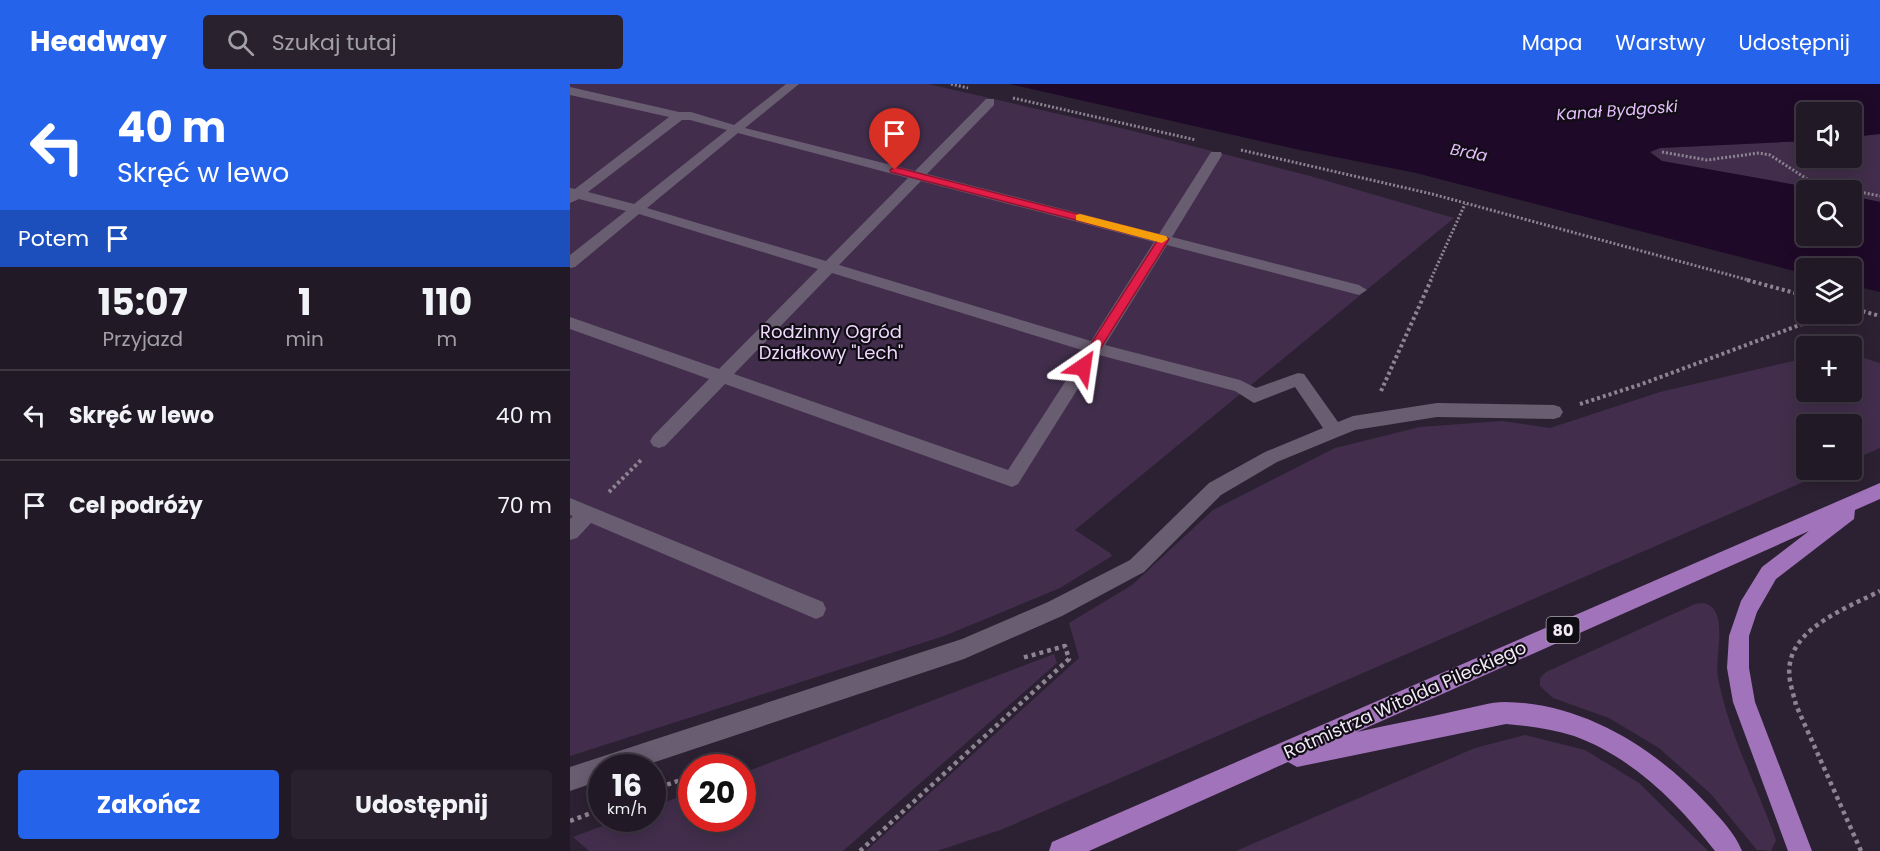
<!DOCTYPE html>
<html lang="pl">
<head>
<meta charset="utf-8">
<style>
	:root { --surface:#211926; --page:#29222e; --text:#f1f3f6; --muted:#a2a0a7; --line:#3e3843; --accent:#2563eb }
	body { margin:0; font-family:Poppins,sans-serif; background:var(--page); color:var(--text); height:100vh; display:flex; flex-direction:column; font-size:22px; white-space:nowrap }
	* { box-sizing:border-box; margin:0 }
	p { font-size:20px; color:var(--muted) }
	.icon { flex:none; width:33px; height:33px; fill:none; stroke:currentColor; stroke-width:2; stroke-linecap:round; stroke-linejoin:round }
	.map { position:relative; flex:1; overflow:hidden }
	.sheet { display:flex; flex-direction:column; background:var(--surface); width:570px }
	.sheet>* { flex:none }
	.guide { background:#2563eb; color:#fff; overflow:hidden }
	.controls { position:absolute; left:1226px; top:18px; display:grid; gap:12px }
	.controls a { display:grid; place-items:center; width:66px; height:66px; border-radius:6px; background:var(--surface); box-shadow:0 3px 15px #0003,0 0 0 2px var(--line); font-size:30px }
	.speed { position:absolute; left:18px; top:670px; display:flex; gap:12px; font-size:30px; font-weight:700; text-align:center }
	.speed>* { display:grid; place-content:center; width:78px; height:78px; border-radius:50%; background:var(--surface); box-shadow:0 3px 15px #0003,0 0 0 2px var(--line); line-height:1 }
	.speed small { font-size:15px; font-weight:400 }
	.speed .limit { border:9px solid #d22; background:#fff; color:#111 }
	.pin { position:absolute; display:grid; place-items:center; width:51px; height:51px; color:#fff; margin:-62px -26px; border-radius:50% 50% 50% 0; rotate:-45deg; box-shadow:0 0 6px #0007 }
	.pin .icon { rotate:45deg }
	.me { position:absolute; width:66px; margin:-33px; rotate:32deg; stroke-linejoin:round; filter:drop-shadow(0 0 4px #0008) }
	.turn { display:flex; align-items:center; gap:21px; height:126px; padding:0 18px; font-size:27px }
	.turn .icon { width:78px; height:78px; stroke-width:2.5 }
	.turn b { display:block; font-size:42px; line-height:51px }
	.then { display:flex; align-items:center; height:57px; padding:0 18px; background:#0003; gap:12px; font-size:22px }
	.eta { display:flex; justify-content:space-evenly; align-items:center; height:102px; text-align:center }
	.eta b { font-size:36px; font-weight:700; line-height:42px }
	.action { display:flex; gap:12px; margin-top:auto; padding:12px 18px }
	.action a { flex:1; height:69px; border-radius:6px; background:var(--accent); color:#fff; font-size:24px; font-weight:700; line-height:69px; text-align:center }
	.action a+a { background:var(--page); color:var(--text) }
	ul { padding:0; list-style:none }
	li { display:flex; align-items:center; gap:18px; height:90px; padding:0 18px; border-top:2px solid var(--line) }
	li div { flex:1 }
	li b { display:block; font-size:22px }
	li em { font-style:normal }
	header { display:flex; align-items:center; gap:36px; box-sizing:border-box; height:84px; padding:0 30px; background:var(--accent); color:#fff }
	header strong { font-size:28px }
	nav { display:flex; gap:33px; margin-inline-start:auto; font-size:21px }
	.search { width:420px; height:54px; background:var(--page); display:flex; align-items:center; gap:15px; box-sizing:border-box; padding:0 21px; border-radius:6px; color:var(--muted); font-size:22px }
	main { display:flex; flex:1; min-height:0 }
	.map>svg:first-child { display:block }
</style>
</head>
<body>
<header>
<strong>Headway</strong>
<div class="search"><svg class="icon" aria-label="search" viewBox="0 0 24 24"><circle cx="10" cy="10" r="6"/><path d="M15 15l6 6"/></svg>Szukaj tutaj</div>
<nav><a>Mapa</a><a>Warstwy</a><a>Udostępnij</a></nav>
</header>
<main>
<section class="sheet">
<div class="guide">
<div class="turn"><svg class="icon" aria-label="left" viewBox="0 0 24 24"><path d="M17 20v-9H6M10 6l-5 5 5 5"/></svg><div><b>40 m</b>Skręć w lewo</div></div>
<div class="then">Potem<svg class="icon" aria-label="arrive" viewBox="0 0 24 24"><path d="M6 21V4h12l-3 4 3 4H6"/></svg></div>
</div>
<div class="eta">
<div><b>15:07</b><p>Przyjazd</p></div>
<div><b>1</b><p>min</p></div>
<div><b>110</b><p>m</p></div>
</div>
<ul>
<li><svg class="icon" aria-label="left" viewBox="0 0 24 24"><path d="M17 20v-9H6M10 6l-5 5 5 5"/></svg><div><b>Skręć w lewo</b></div><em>40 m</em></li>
<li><svg class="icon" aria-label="arrive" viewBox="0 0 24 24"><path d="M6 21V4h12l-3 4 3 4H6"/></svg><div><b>Cel podróży</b></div><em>70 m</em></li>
</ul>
<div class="action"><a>Zakończ</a><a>Udostępnij</a></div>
</section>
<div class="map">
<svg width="1310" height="767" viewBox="0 0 1310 767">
	<rect width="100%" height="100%" fill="#2c2132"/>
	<g fill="#422e4c">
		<path d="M0,0H358L559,46L740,92L884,134L505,446L540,469L542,472L490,504L374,552L0,672Z"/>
		<path d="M1310,50V118L1281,112V106H1254L1092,77L1080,68L1090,64L1236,57V74H1281V53Z"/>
		<path d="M1281,270L1310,279V364L1281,377V340H1236V386H1261L433,745L367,767H296L509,574L499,539L562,501L643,426L765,364L850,343L932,337L980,344L1090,308L1236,274V308H1281Z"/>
		<path d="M1134,519C1160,526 1144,572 1148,594C1159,651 1187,702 1206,756L1201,767L1187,766L1141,710L1089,664L1039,634L983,614L970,602V594L976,588L1125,520Z"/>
		<path d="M484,570L487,579L273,767H19L3,753L51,735H82L83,723L121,708L122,735H172L173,689Z"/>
		<path d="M955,651L1015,666L1069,699L1138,767H666L905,664Z"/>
	</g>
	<path fill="#1f0929" d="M439,0H1310V50L1281,53V28H1236V57L1090,64L1080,68L1092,77L1254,106H1236V152H1281V112L1310,118V208L1281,201V184H1236V190L846,89L730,66Z"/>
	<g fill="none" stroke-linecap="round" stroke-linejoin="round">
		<g stroke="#8d8492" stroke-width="3" stroke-dasharray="2 2" stroke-linecap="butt">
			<path d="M381,0L398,4"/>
			<path d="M443,14L626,56"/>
			<path d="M671,66L862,110L1182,197"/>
			<path d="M1092,68L1137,76L1189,69L1200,71L1237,95L1254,101L1310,112"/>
			<path d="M860,197L895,120"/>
		</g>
		<g stroke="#8d8492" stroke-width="4" stroke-dasharray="3 3" stroke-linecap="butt">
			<path d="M1177,196L1236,212"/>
			<path d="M1281,224L1310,232"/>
			<path d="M811,307L861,196"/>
			<path d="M1010,320L1072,300L1259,230"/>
			<path d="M39,408L72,375"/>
		</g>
		<g stroke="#8d8492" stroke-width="4.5" stroke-dasharray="4 4" stroke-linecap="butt">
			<path d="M142,684L157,678"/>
			<path d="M82,706L122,692"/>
			<path d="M0,737L32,725"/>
			<path d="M290,767L499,575L495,562L452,574"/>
			<path d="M1291,767L1226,621C1223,608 1217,593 1220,579C1226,542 1281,522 1310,507"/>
		</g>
		<g fill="#695d71" fill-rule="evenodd">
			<path d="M216,0H229L175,44L345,87L416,15H424V21L357,90L589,150L641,68H651L652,71L602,153L789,201L797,206L789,211L597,161L535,261L670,296L686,304L728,289L734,290L768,338L783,332L867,319L984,321L990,323L993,328L990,333L984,335L867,333L785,346L707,378L651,411L574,488L492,532L394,575L67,684H32V696L0,707V683L392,555L478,518L560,476L639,399L695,368L753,344L725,303L684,319L665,307L529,271L448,400L442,403L155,300L95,362L89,364L83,362L80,357L83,352L139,295L0,245V233L149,285L248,185L69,130L5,183L0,184V171L56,127L9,115L0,119V104L5,105L99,33L0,11V3L109,28H121L164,41ZM112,36H120L157,46L64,120L18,108ZM168,49L338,94L256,177L77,124ZM351,97L584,158L521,257L269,181ZM262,189L515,267L438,386L164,290Z"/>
			<path d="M0,414L253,518L256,525L253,532L246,535L239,532L21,439L7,454L0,456V435L3,432L0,431Z"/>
		</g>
		<path fill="#a173ba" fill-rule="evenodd" d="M1310,399V415L1285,426L1284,435L1206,495L1187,528L1179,552V584L1185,618L1242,767H1218L1163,618L1157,584L1159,552L1171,517L1192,483L1239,447L787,648C822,640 856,634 890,626C905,623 920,618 935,618C1013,619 1085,664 1137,720C1150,734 1165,749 1172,767H1145C1108,719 1062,673 1004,652C982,645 959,642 936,640L727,683L718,678L519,767H479L482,758Z"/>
	</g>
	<path fill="#e11d48" stroke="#92132f" stroke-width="1.5" d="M325,83L593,152L599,155L517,286L513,288L507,283L508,280L587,157L321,88L320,86Z"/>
	<path fill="#f59e0b" d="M510,130L596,152L598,155L592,159L506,136V131Z"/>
	<g text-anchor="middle" stroke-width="4.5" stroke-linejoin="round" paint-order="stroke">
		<g font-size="16" font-style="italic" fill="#e6befd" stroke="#110d14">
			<text transform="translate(1047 26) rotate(-4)" y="6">Kanał Bydgoski</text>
			<text transform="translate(899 68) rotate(11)" y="6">Brda</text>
		</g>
		<rect fill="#110d14" stroke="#aea8b2" stroke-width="1.5" x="976.5" y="533" width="33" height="26" rx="4.5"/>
		<g font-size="16" font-weight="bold" fill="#f1eaf6">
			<text x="993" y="552">80</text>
		</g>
		<g font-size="18" fill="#efd7fd" stroke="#110d14">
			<text x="261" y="254">Rodzinny Ogród<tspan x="261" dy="21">Działkowy "Lech"</tspan></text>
		</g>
		<g font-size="18" fill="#f1eaf6" stroke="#110d14">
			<text transform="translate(835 616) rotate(-24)" y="6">Rotmistrza Witolda Pileckiego</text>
		</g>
	</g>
</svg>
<div class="controls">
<a><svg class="icon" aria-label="sound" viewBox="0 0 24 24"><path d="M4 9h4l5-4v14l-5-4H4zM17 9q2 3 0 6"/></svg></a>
<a><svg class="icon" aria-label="search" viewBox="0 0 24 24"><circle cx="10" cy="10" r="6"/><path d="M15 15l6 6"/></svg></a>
<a><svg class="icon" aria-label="layers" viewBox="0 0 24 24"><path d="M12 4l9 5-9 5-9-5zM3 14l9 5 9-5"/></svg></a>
<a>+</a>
<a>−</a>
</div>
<div class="speed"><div>16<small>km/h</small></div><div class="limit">20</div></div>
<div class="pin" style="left:325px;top:86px;background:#d93025"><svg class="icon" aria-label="arrive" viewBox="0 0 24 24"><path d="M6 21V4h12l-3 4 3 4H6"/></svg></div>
<svg class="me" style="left:513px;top:283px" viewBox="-20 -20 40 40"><path d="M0-17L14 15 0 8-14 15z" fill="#e11d48" stroke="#fff" stroke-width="4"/></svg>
</div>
</main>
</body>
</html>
